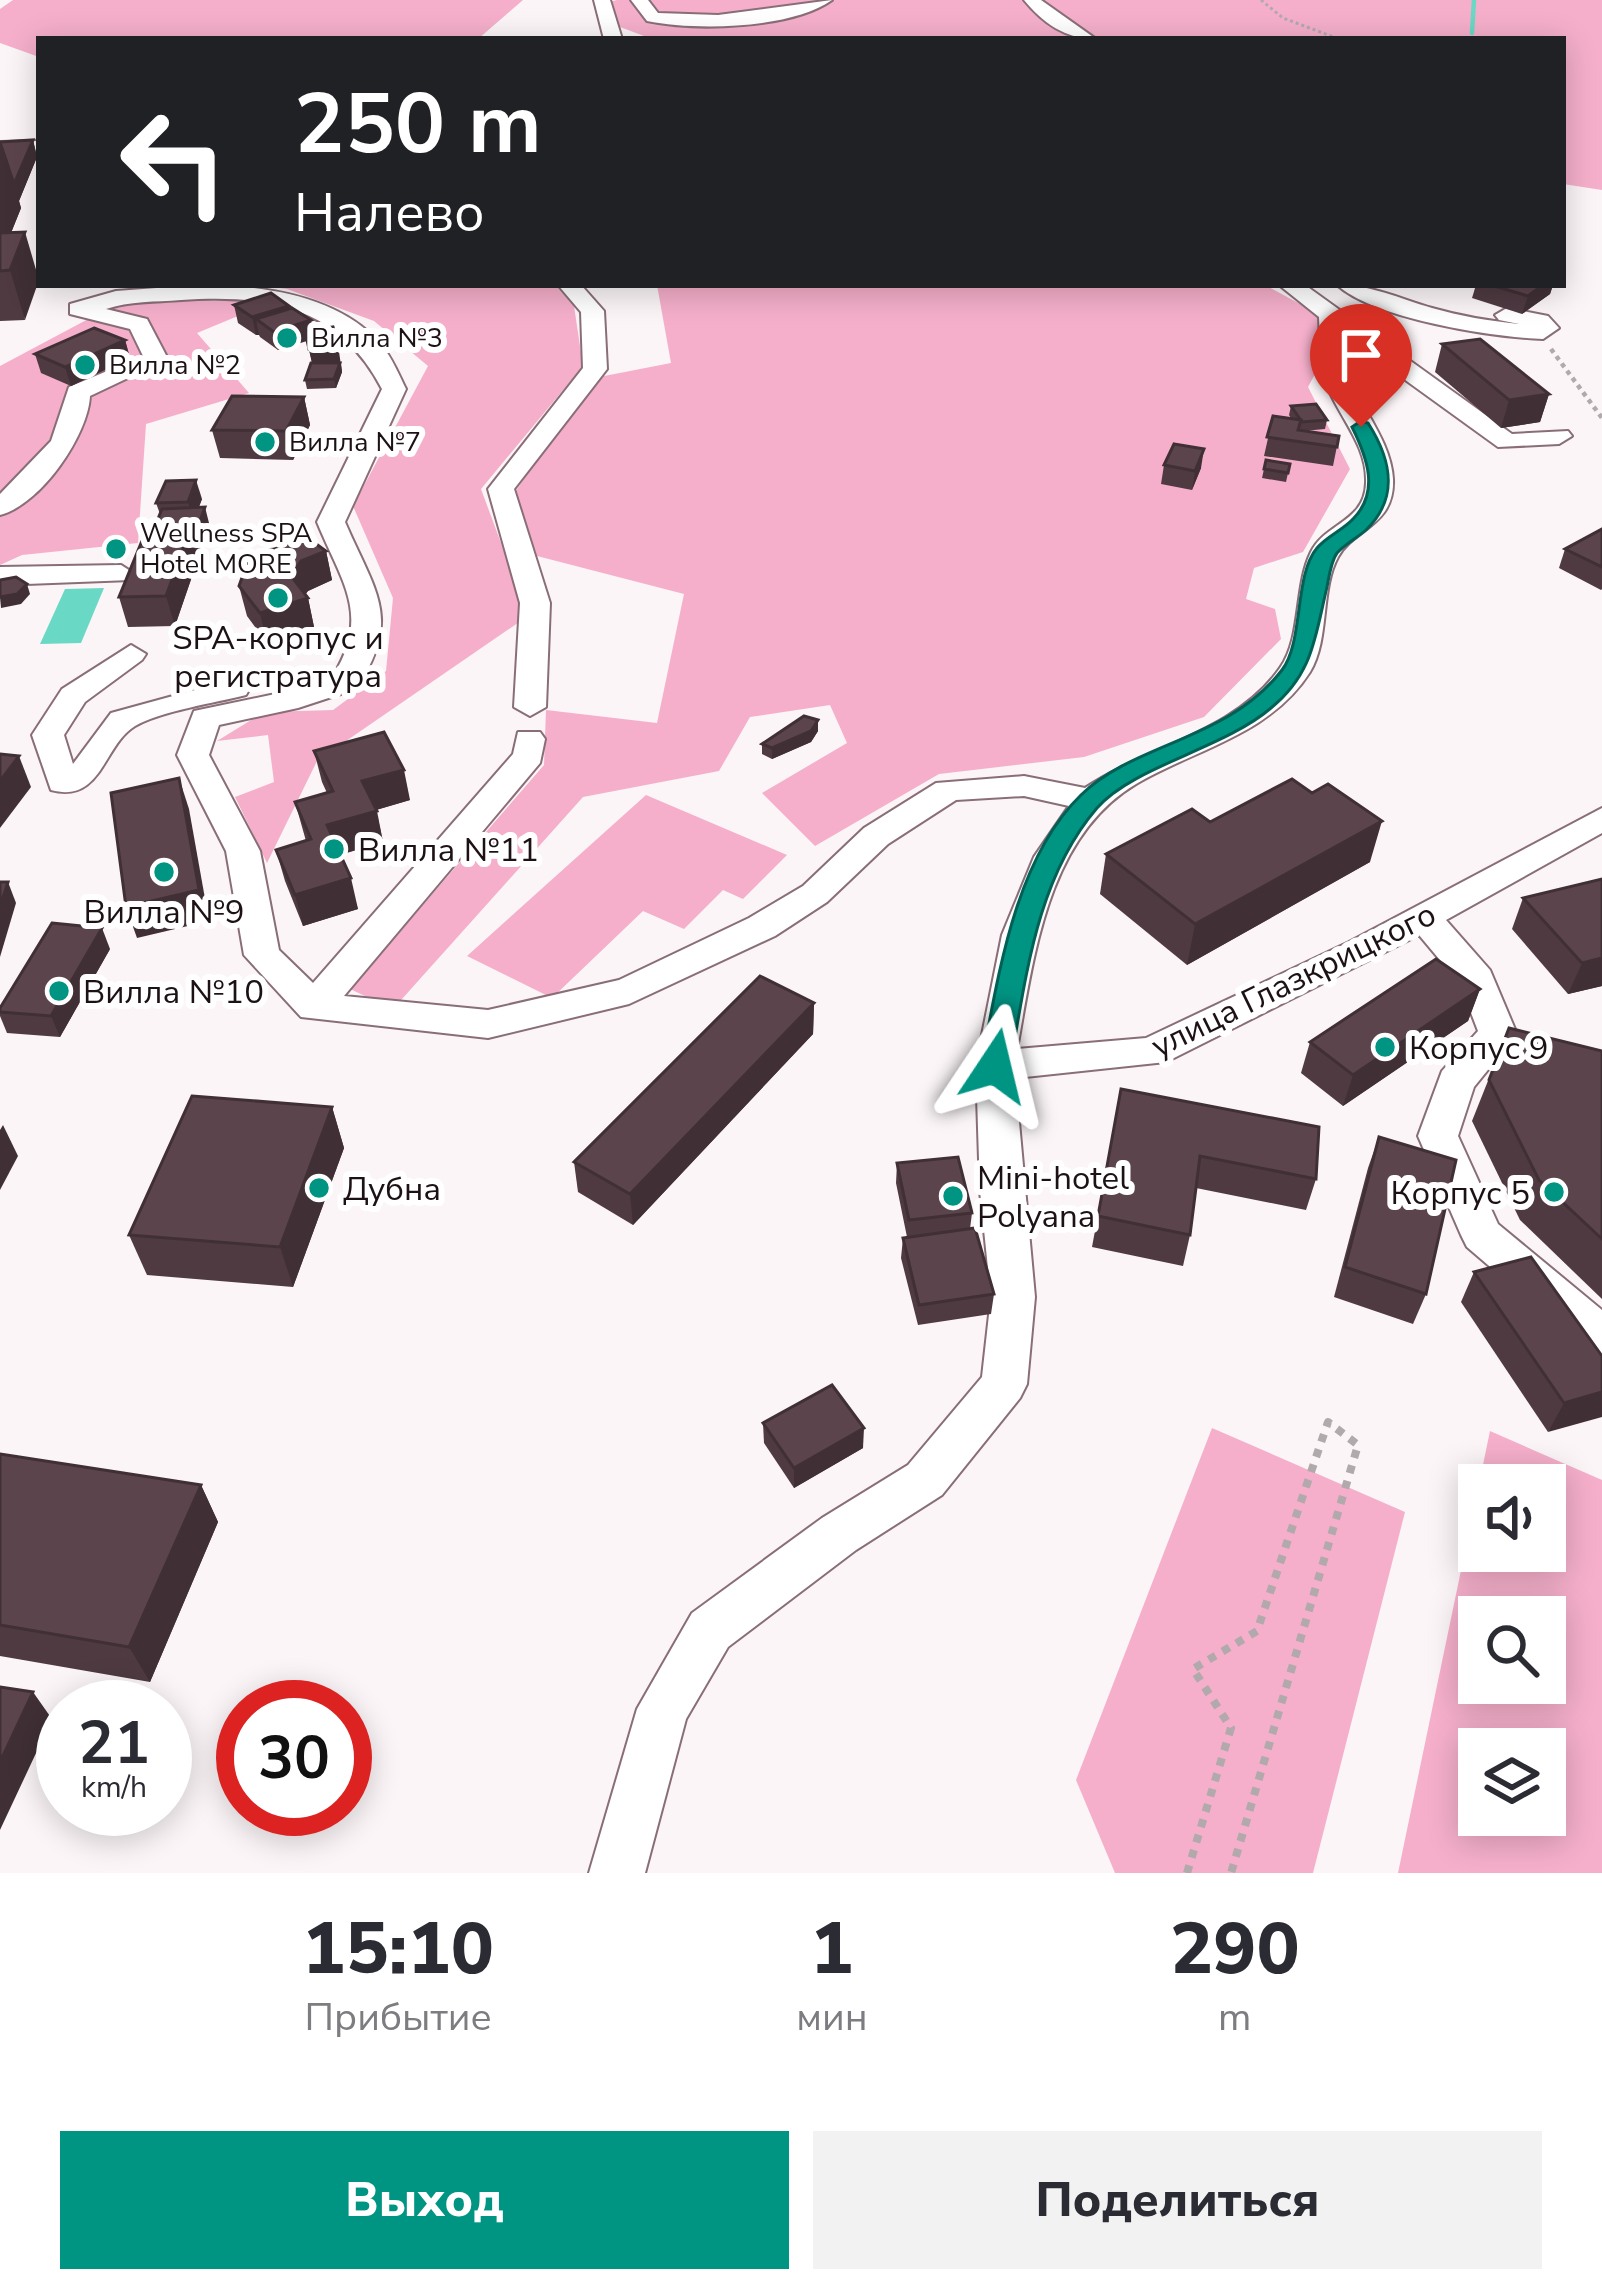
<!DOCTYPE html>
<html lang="ru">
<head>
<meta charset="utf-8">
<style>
	:root { --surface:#fff; --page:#f2f2f3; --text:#2b2b33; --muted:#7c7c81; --accent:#009483 }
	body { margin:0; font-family:"Nunito Sans",sans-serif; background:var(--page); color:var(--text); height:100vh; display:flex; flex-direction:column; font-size:45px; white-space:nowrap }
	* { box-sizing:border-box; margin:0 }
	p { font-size:39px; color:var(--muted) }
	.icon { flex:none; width:66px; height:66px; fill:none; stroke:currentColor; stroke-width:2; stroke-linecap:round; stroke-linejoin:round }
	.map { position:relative; height:1873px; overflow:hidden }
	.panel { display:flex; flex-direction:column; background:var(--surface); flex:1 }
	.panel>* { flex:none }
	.guide { position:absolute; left:36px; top:36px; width:1530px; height:252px; border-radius:0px; box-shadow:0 6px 30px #0003; background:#202124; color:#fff; overflow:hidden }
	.tools { position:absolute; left:1458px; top:1464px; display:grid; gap:24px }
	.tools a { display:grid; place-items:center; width:108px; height:108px; border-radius:0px; background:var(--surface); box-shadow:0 6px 30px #0003; font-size:60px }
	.speed { position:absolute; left:36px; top:1680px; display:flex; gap:24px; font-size:60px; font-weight:700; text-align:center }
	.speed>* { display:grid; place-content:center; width:156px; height:156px; border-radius:50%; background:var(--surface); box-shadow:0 6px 30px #0003; line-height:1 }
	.speed small { font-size:30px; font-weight:400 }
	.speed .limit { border:18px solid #d22; background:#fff; color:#111 }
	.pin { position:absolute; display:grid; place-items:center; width:102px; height:102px; color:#fff; margin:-123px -51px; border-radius:50% 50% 50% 0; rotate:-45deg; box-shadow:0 0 12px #0007 }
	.pin .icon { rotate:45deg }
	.me { position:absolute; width:132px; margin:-66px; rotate:10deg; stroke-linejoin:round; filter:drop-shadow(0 0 9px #0008) }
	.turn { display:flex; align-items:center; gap:42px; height:252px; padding:0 60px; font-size:54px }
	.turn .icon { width:156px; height:156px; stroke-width:2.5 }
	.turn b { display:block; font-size:84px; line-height:102px }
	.eta { display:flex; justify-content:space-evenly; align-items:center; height:204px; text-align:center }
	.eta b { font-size:72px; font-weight:800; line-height:84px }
	.button { display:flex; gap:24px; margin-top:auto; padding:24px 60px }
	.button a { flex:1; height:138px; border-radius:0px; background:var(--accent); color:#fff; font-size:48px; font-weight:800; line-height:138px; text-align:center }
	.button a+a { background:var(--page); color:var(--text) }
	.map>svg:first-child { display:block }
</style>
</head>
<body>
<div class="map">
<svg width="1602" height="1873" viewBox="0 0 1602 1873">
	<rect width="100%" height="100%" fill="#fbf5f7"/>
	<g fill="#f5afca" fill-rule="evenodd">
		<path d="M13,0H523L478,39H39V57L0,43V9Z"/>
		<path d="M617,0H1602V190L1563,184V39H652L620,27L609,2Z"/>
		<path d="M257,285H555L574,306L583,366L481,489L528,616L317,761L267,863L235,797L274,782L268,735L217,741L264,712L333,710L386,671L393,598L353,506L428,366L374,321L287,289Z"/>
		<path d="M657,285H1265L1341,326L1308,387L1350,469L1303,552L1254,568L1246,599L1275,609L1281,639L1204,717L1084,757L939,774L815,846L762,793L847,743L830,705L750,717L719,771L583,797L393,1009L350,989L544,765L546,710L657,723L684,594L537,556L515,492L594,378L671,363Z"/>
		<path d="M122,301H274L197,333L249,393L146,424L138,543L22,555L0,565V366Z"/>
		<path d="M646,795L787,855L743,899L723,890L684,929L643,911L552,998L467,956Z"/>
		<path d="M1212,1428L1405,1512L1313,1873H1115L1076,1780Z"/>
		<path d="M1490,1431L1602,1480V1873H1398ZM1479,1485H1545V1551H1479ZM1479,1617H1545V1683H1479ZM1479,1749H1545V1815H1479Z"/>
	</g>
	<path fill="#69d8c5" d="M104,588L81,643L40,644L65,589Z"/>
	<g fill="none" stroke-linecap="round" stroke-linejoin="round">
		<path stroke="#69d8c5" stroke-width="4.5" d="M1472,33L1474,0"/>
		<defs>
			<g id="minor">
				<path d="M594,0H610L622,39H604Z"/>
				<path d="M631,0H648L658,13L718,15L832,0C791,29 696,31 647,21Z"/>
				<path d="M1024,0H1041L1096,39C1065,39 1043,23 1024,0Z"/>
				<path d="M39,141V153L0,154V142Z"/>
				<path d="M197,285C259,285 340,294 383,347C393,360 399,375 406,389L345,522C375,592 403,618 356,689L298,708L219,725L209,755L260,851L279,950L313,983L513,754L518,732H540L545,739L540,763L344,996L488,1010L619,980L749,918L803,886L864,828L936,783L1024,776L1085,788C1146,747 1236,732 1280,668C1302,637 1294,586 1311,552C1325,523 1365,522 1366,483C1368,441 1331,410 1323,372C1319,355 1320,334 1319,317L1279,285H1305L1512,434L1568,431L1572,436L1559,444L1498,447L1343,335C1345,349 1344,366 1350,379C1364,412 1391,443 1393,479C1395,526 1354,528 1338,557C1320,590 1330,639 1310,672C1270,735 1195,749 1136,784C1047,837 1034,956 1017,1049L1146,1038L1349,942L1602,808V833L1446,920L1490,970L1517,1034L1474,1087L1458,1136L1498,1224L1602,1310V1355L1586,1349L1467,1247L1461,1235L1418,1136L1442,1071L1478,1031L1460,984L1419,935L1166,1062L1015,1078L1035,1297L1027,1384L1020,1398L942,1495L856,1550L728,1647L686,1719L645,1873H589L637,1709L692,1613L822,1518L908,1465L982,1377L991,1297L980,1191L976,1065L1002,935L1034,857L1069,806L1024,796L956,800L888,844L827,902L775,936L629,1004L488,1038L301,1017L244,955L226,851L177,755L194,711L280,693L333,676C371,614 342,583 317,522L382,389C339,306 267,294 181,300C156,302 129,301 106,309L147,319L168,359L90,396C88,436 40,505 0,515V494L51,441L69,387L143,356L130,329L70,314V304L116,291Z"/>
				<path d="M558,285H581L604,311L607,369L514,489L550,603L546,707L530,716L514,707L520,603L488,489L583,368L581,312Z"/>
				<path d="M1337,285C1372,285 1398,298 1432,308C1460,316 1489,321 1519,324L1499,320L1495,315L1507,308L1548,316L1559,328L1543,339C1492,337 1375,319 1337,285Z"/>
				<path d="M121,565L135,574L131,580L0,585V567Z"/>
				<path d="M131,645L146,654L142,660L85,702L64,735L73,764L111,713L235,679L250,688L246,695C215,703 161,711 135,726C103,745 102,804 51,790L32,735L62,689Z"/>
			</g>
		</defs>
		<use href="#minor" stroke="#896e78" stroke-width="4"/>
		<path stroke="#b1a9ac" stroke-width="3" stroke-dasharray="3 3" stroke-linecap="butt" d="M1261,0L1283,18L1339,39"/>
		<path stroke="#b1a9ac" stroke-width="4.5" stroke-dasharray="4.5 4.5" stroke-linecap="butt" d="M1551,349L1602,418"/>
		<path stroke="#b1a9ac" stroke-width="8" stroke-dasharray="8 8" stroke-linecap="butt" d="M1187,1873L1231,1728L1193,1669L1257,1631L1328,1422L1358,1445L1231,1873"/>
		<use href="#minor" fill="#fff" fill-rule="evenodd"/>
	</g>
	<g fill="#4f3a42">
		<path d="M33,140L37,157L19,201L21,208L11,233L25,320L0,321V142Z"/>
		<path d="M1476,285H1553L1550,294L1522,314L1472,298Z"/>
		<path d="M234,305L289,306V308L311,320L313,330L341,363L342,372L336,388L307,389L305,380L312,363L307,341L278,350L260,337L259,335H256L238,323Z"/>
		<path d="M125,340L130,358L71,386L41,373L35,354Z"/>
		<path d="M1442,344L1549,394L1540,422L1501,428L1435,372Z"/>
		<path d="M304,397L310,425L293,460L220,458L212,430Z"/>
		<path d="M1291,406L1327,420L1325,429L1303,431L1339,436L1333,466L1264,456L1273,416L1291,418L1289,415Z"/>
		<path d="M1266,460L1290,464L1286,482L1262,478Z"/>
		<path d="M1164,465L1201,468L1192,490L1161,484Z"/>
		<path d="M202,499L198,508L210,527L200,555H197L198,559L175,626L128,627L119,597L160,514L156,503Z"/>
		<path d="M1602,529V589L1601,590L1559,568L1565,549Z"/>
		<path d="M326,551L332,580L308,591L305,594L308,598L314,627L267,643L247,616L239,586Z"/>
		<path d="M818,720V731L811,742L772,759L762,754V744Z"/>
		<path d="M314,751L410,800L376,810L383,842L340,855L358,909L303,926L285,881L276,850L306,841L295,802L327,793L322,782Z"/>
		<path d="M1312,793L1370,862L1187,965L1100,894L1106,854Z"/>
		<path d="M1602,879V986L1568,994L1512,929L1523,898Z"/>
		<path d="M110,949L60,1037L7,1033L0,1016V1008Z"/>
		<path d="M1480,989L1468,1021L1343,1106L1301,1073L1310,1042Z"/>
		<path d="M814,1003L813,1034L633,1225L578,1192L574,1162Z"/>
		<path d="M1509,1028L1602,1051V1299L1520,1220L1472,1121Z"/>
		<path d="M1121,1089L1316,1179L1306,1210L1196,1188L1190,1235L1183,1266L1092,1247Z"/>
		<path d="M332,1107L344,1148L293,1287L147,1275L129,1235Z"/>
		<path d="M1379,1137L1426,1294L1413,1324L1334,1297L1368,1168Z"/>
		<path d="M897,1163L972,1213L970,1229L994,1294L991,1314L918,1325L901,1258L903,1238L907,1237L896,1183Z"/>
		<path d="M1474,1272L1602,1356L1548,1432L1461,1302Z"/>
		<path d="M763,1423L863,1448L794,1488L764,1443Z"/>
		<path d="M0,1454L201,1485L218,1522L150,1682L0,1656Z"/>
	</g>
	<g fill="#403036">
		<path d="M33,140L37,157L19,201L21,208L0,260V149L2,144Z"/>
		<path d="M25,232L39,280L25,320L10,270Z"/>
		<path d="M1543,285H1553L1550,294L1522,314L1528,296Z"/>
		<path d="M289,306L292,324L256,319L259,335H256L252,317Z"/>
		<path d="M311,320L314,338L278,350L274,332Z"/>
		<path d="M125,340L130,358L71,386L65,367Z"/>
		<path d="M338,345L342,372L336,388L334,379L313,367L309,349Z"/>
		<path d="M1549,394L1540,422L1501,428L1509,400Z"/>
		<path d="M304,397L310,425L293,460L286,431Z"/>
		<path d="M1204,449L1201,468L1192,490L1195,471Z"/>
		<path d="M196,480L202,499L194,521L188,502Z"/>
		<path d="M205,507L210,527L200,555L195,535Z"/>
		<path d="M190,530L198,559L175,626L166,596Z"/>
		<path d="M326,551L332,580L308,591L302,599L308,598L314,627L267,643L260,613L301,561Z"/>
		<path d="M27,584L30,594L21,604L1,608L0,597Z"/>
		<path d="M818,720V731L811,742L772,759V748Z"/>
		<path d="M19,756L31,787L0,828V781Z"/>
		<path d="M404,770L410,800L369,812L362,781Z"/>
		<path d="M179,778L189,809L209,921L137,938L126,907Z"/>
		<path d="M377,811L383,842L335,856L327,825Z"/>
		<path d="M1382,821L1370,862L1187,965L1195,924Z"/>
		<path d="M351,878L358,909L303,926L295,895Z"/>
		<path d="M8,882L16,903L0,957V907Z"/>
		<path d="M102,928L110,949L60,1037L51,1016Z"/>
		<path d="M1602,958V986L1568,994L1582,963Z"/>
		<path d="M1480,989L1468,1021L1343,1106L1353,1075Z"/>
		<path d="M814,1003L813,1034L633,1225L630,1194Z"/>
		<path d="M332,1107L344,1148L293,1287L280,1247Z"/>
		<path d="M3,1125L18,1156L0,1190V1130Z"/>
		<path d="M1602,1392V1417L1548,1432L1564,1403Z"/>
		<path d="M864,1428L863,1448L794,1488V1468Z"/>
		<path d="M201,1485L218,1522L150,1682L129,1647Z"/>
		<path d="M33,1692L52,1719L0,1830V1762Z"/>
	</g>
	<g fill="#5c444d" stroke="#403036" stroke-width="3">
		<path d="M33,140L14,184L0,142Z"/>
		<path d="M25,232L10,270L0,271V233Z"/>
		<path d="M1491,285H1543L1528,296Z"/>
		<path d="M271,293L289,306L252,317L234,305Z"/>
		<path d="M292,308L311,320L274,332L256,319Z"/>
		<path d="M333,327L338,345L309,349L305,331Z"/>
		<path d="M94,328L125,340L65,367L35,354Z"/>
		<path d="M1480,339L1549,394L1509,400L1442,344Z"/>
		<path d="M311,363H340L334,379L305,380Z"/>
		<path d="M232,396L304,397L286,431L212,430Z"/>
		<path d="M1316,404L1327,420L1302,422L1291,406Z"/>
		<path d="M1273,416L1301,420L1298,430L1339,436L1337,447L1267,437Z"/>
		<path d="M1174,444L1204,449L1195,471L1164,465Z"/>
		<path d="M1266,460L1290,464L1288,473L1264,469Z"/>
		<path d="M196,480L188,502L156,503L166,481Z"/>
		<path d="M205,507L195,535H192L190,530L153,531L162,509Z"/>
		<path d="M1602,529V567L1565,549Z"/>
		<path d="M190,530L166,596L119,597L146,531Z"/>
		<path d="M304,535L326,551L301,561L291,576L308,598L260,613L239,586L249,558Z"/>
		<path d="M16,577L27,584L17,594L0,597V580Z"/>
		<path d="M804,716L818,720L811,731L772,748L762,744Z"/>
		<path d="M384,732L404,770L362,781L377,811L327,825L351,878L295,895L276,850L311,839L295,802L333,791L314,751Z"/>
		<path d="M0,754L19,756L0,781Z"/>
		<path d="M179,778L199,890L126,907L111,793Z"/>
		<path d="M1292,779L1312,793L1328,784L1382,821L1195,924L1106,854L1192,809L1210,822Z"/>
		<path d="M1602,879V958L1582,963L1523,898Z"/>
		<path d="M0,882H8L0,907Z"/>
		<path d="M52,923L102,928L51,1016L0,1012V1008Z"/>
		<path d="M1436,959L1480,989L1353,1075L1310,1042Z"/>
		<path d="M760,976L814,1003L630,1194L574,1162Z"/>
		<path d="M1509,1028L1602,1051V1239L1539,1180L1489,1080Z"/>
		<path d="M1121,1089L1319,1127L1316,1179L1200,1156L1190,1235L1098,1216Z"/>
		<path d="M192,1096L332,1107L280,1247L129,1235Z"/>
		<path d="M1379,1137L1456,1160L1426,1294L1345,1267Z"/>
		<path d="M958,1157L972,1213L909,1220L897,1163Z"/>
		<path d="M975,1228L994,1294L919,1305L903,1238Z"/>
		<path d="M1531,1257L1602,1356V1392L1564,1403L1474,1272Z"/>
		<path d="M832,1385L864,1428L794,1468L763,1423Z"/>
		<path d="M0,1454L201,1485L129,1647L0,1625Z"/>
		<path d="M0,1687L33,1692L0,1762Z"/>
	</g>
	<path fill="#009483" stroke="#006055" stroke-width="3" d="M1361,421L1368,423C1391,459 1400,497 1366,530C1357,538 1345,544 1337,553C1331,561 1329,577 1327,587C1315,637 1313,674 1271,708C1223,749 1134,766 1097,808C1036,879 1026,978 1010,1066L1006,1073H985L981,1066C998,978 1014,860 1081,795C1135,742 1227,741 1282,670C1304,641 1294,575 1317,548C1327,536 1343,530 1353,519C1380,492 1367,457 1352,427Z"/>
	<g fill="#009483" stroke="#fff" stroke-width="4.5">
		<circle cx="287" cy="338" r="12"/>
		<circle cx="85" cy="365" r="12"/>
		<circle cx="265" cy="442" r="12"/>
		<circle cx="116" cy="549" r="12"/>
		<circle cx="278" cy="598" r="12"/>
		<circle cx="334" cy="849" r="12"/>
		<circle cx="164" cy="872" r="12"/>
		<circle cx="59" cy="991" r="12"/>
		<circle cx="1385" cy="1047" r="12"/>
		<circle cx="319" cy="1188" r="12"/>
		<circle cx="1554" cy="1192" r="12"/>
		<circle cx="953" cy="1196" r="12"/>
	</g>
	<g text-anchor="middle" stroke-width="12" stroke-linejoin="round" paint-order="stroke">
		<g font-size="27" fill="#1c1216" stroke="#fff" text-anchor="start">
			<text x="311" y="347">Вилла №3</text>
			<text x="109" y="374">Вилла №2</text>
			<text x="289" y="451">Вилла №7</text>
			<text x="140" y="542">Wellness SPA<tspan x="140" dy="31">Hotel MORE</tspan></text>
		</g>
		<g font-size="33" fill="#1c1216" stroke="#fff" text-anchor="start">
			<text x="278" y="649" text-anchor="middle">SPA-корпус и<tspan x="278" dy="38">регистратура</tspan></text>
			<text x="358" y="861">Вилла №11</text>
			<text x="164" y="923" text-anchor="middle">Вилла №9</text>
			<text x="83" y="1003">Вилла №10</text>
			<text x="1409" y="1059">Корпус 9</text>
			<text x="977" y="1189">Mini-hotel<tspan x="977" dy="38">Polyana</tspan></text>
			<text x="343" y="1200">Дубна</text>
			<text x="1530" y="1204" text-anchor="end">Корпус 5</text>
		</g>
		<g font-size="33" fill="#1c1216" stroke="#fff">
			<text transform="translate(1293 979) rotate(-26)" y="12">улица Глазкрицкого</text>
		</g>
	</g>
</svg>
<div class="tools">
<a><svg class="icon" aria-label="sound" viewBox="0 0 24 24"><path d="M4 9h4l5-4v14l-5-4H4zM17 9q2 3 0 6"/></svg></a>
<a><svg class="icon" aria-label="search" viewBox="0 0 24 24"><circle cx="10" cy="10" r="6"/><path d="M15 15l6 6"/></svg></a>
<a><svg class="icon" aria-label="layers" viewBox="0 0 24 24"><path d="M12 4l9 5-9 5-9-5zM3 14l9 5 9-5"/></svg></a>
</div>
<div class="speed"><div>21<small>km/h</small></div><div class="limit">30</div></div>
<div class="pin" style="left:1361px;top:427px;background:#d93025"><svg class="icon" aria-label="arrive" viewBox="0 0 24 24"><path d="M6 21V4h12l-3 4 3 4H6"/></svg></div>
<svg class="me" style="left:995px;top:1066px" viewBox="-20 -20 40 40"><path d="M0-17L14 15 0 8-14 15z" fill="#009483" stroke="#fff" stroke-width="4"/></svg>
<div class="guide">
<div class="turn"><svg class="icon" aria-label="left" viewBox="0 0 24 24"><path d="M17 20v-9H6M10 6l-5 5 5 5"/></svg><div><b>250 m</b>Налево</div></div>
</div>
</div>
<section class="panel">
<div class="eta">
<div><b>15:10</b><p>Прибытие</p></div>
<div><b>1</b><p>мин</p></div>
<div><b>290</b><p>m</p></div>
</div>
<div class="button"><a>Выход</a><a>Поделиться</a></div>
</section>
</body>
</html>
